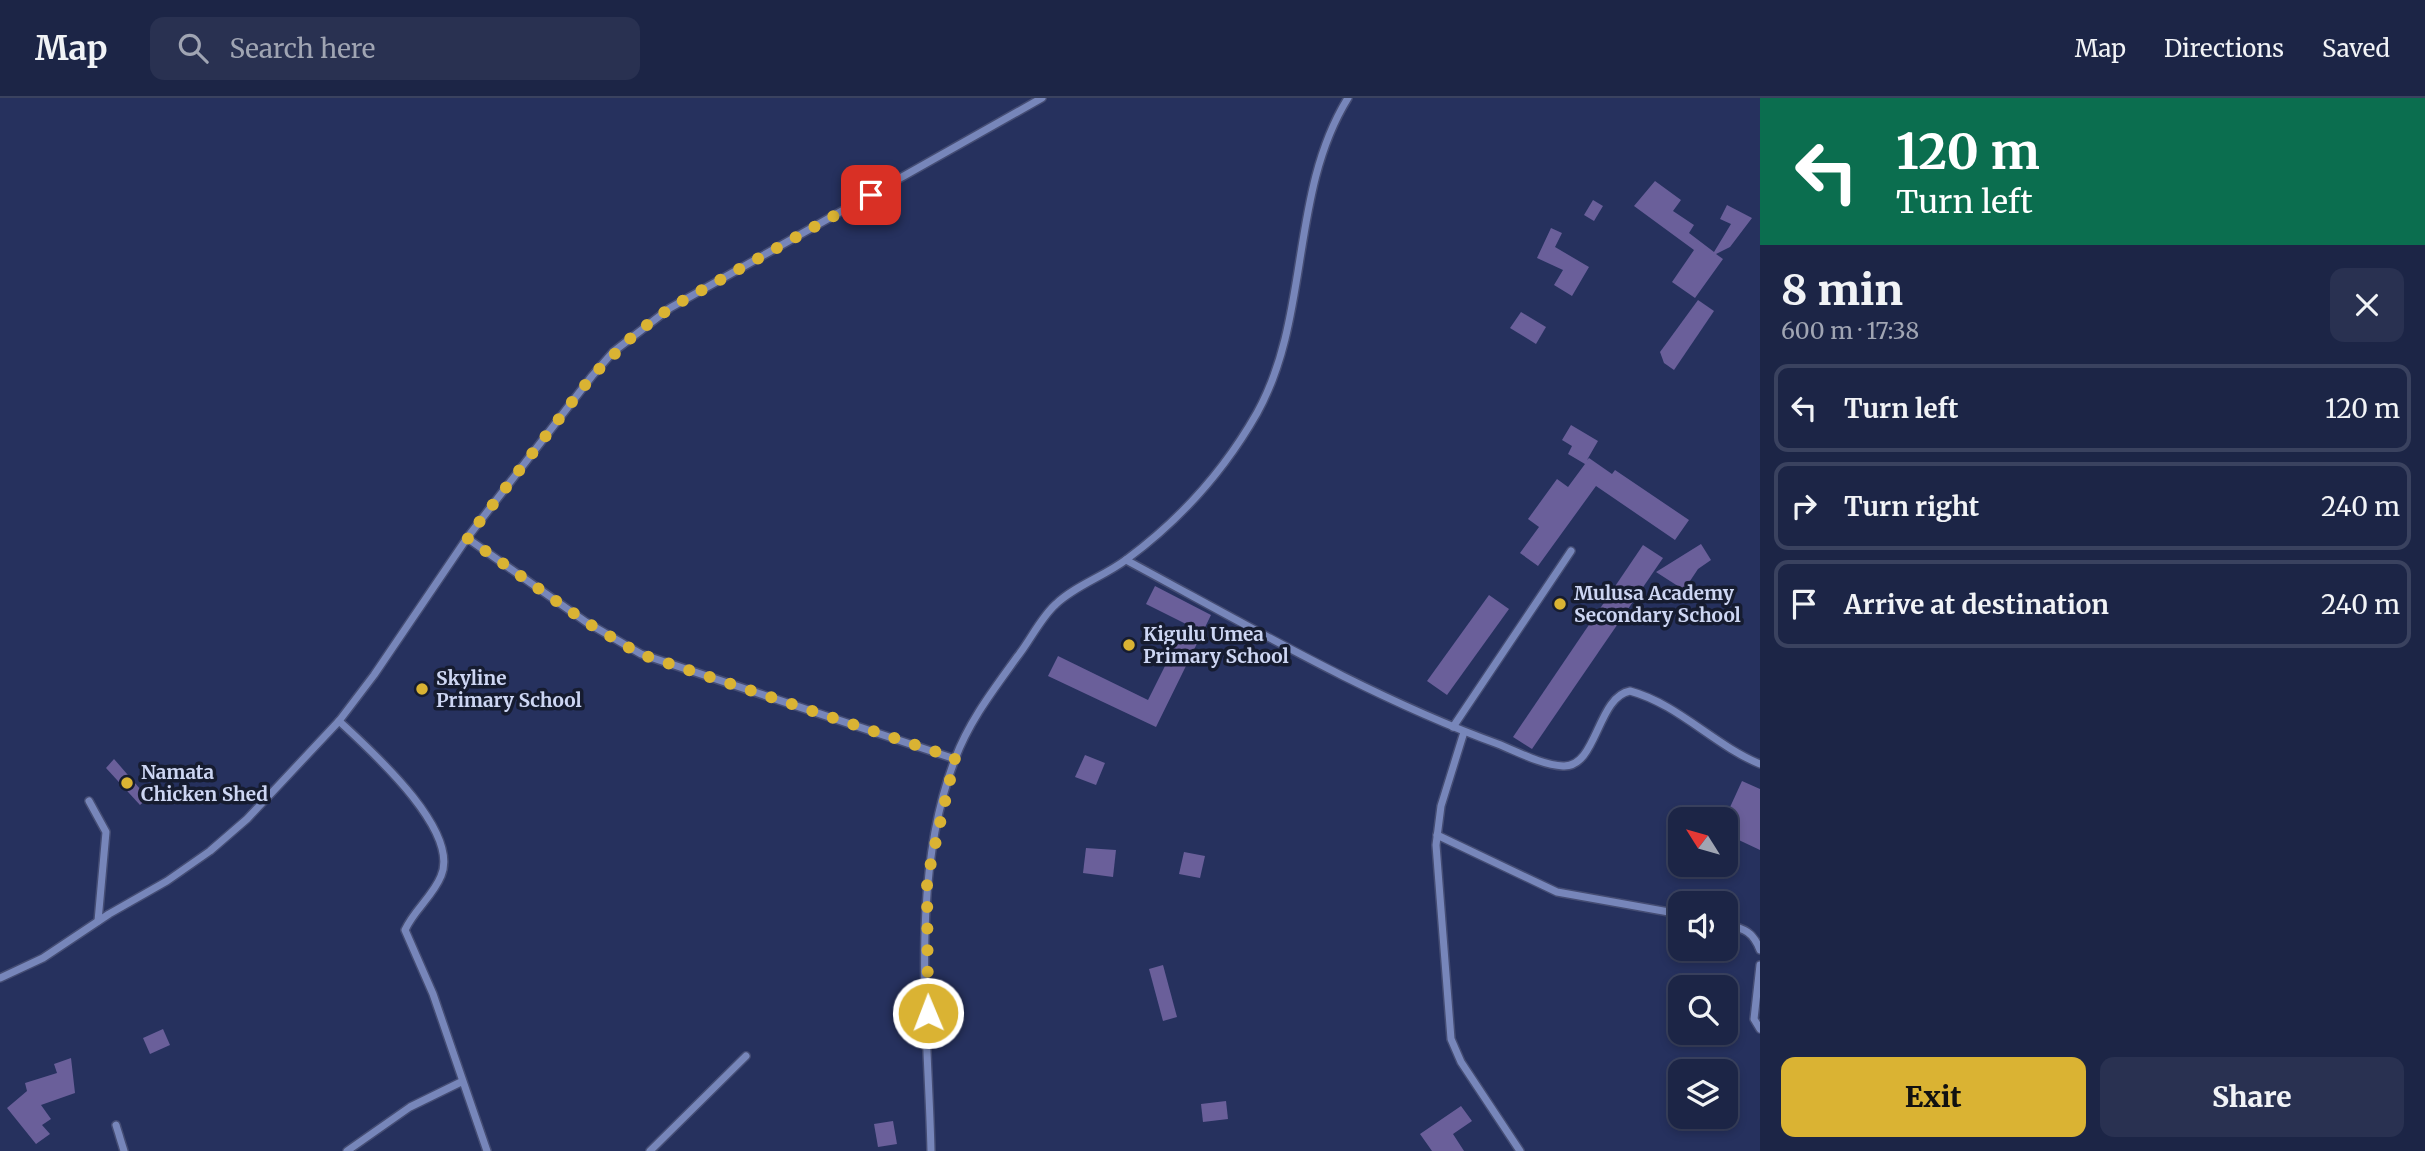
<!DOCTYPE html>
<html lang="en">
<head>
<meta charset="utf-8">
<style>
	:root { --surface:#1c2546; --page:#293151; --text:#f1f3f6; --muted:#a0a5b3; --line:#3a425f; --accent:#dab333 }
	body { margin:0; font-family:Merriweather,serif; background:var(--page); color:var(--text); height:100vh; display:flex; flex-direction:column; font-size:26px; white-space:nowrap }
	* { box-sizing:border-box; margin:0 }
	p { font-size:23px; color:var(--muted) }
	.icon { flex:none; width:38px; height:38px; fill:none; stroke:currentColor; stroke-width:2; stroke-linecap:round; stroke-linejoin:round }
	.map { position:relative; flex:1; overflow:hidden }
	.drawer { display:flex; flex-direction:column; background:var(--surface); width:665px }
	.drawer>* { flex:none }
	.hud { background:#0b6e4f; color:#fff; overflow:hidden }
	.needle { width:46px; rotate:307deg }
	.controls { position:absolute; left:1668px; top:709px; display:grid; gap:14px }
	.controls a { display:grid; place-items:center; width:70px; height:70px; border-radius:14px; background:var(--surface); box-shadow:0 4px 10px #0003,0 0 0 2px var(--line); font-size:35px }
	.pin { position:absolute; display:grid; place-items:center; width:60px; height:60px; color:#fff; margin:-30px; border-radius:14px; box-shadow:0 4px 10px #0006 }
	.me { position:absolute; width:77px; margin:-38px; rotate:359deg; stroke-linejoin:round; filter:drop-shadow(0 0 5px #0008) }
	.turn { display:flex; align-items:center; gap:24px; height:147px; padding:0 21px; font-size:32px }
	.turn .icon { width:91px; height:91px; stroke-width:2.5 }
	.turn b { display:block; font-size:49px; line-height:60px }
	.round { display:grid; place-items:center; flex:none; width:74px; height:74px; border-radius:14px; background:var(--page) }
	.headline { display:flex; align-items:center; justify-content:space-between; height:119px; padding:0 21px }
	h1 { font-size:42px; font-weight:800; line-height:52px }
	.action { display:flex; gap:14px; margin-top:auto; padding:14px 21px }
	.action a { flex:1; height:80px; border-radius:14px; background:var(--accent); color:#111; font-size:28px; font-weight:800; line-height:80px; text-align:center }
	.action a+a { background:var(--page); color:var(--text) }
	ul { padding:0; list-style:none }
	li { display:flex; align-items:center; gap:21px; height:88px; margin:0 14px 10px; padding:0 7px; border:4px solid var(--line); border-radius:14px }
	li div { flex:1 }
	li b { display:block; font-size:26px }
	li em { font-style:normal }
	header { display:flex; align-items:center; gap:42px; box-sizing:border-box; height:98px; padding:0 35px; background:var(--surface); border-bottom:2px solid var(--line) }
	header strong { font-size:33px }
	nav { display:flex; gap:38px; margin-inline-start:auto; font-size:24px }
	.search { width:490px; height:63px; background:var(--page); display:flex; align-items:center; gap:18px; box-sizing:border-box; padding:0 24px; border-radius:14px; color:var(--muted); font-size:26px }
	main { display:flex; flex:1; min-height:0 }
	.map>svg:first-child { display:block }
</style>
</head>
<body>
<header>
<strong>Map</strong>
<div class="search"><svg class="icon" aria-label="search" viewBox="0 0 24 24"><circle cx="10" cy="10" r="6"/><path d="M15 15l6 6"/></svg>Search here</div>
<nav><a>Map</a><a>Directions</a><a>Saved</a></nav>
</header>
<main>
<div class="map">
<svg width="1760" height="1053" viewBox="0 0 1760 1053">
	<rect width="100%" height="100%" fill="#26315e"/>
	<g fill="#6a5f9a">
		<path d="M1655,83L1681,102L1673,113L1694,127L1689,135L1714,154L1731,126L1720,121L1727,107L1752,120L1730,149L1716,156L1723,161L1695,200L1672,184L1694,152L1634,108Z"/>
		<path d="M1593,102L1603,108L1594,123L1584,117Z"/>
		<path d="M1551,130L1562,135L1555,149L1589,169L1572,198L1554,187L1563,172L1537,160Z"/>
		<path d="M1698,202L1714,213L1674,272L1664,265L1660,254Z"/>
		<path d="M1521,214L1546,229L1536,246L1510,230Z"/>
		<path d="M1571,327L1598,343L1587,362L1589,360L1612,376L1615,372L1689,422L1675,442L1596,388L1538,468L1520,455L1539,429L1528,421L1557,381L1568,389L1585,366L1568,356L1572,348L1562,342Z"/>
		<path d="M1701,446L1711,462L1698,471L1684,492L1656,474Z"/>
		<path d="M1643,447L1663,460L1532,651L1513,639Z"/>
		<path d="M1155,488L1211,517L1156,629L1048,578L1058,558L1148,602L1186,526L1146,506Z"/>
		<path d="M1489,497L1509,511L1447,597L1427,583Z"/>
		<path d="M1085,657L1105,665L1096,687L1075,679Z"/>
		<path d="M114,661L148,700L140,707L106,670Z"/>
		<path d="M1742,683L1760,691V752L1726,736V718Z"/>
		<path d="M1086,750L1116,752L1113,779L1083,775Z"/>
		<path d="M1184,754L1205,758L1200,780L1179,776Z"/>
		<path d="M1163,867L1177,919L1163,923L1149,871Z"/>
		<path d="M163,931L170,947L150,956L143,940Z"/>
		<path d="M71,960L75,995L41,1007L51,1021L42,1027L50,1036L36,1046L7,1010L27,993L25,985L57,975L54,966Z"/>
		<path d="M1226,1003L1228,1021L1203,1024L1201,1006Z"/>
		<path d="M1461,1008L1472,1023L1453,1036L1464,1053H1432L1420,1036Z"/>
		<path d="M893,1023L897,1046L878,1049L874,1026Z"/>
	</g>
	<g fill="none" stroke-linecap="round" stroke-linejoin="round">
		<defs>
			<g id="minor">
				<path d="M467,440L586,524L641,556L955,661"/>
				<path d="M1126,462C1247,527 1369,599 1498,646C1518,654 1542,667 1563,668C1597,670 1597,599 1630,593C1678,606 1714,647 1760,666"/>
				<path d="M339,623C369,651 461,732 441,778C433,798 414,812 405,832L433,896L487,1053"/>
				<path d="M1453,629L1571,453"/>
				<path d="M1464,634L1441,708L1436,747L1451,941L1461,964L1520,1053"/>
				<path d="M89,703L106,734L98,823"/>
				<path d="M1437,737L1557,794L1680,816"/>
				<path d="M1726,826C1744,831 1753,833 1760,852"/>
				<path d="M1760,867L1754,921L1760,931"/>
				<path d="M0,880L43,860L109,816L167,783L210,753L247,721L339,623L374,577L467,440L592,278L613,254L670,210L1042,0"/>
				<path d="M116,1027L124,1053"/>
				<path d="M347,1053L410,1009L461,984"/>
				<path d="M650,1053L746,958"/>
				<path d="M931,1053C928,926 909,781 955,661C969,623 994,591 1017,559C1030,543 1041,519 1056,506C1076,487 1105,478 1127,461C1181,421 1224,373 1257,315C1311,218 1289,95 1348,0"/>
			</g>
		</defs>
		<use href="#minor" stroke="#454d74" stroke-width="10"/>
		<use href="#minor" stroke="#7786ba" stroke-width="7"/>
	</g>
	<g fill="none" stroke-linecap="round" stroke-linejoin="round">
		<path stroke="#dab333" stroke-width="12" stroke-dasharray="0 21.6" d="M871,97L670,210L636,235L592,278L467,440L586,524L640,556L955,660L927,782L928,915"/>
	</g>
	<g fill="#dab333" stroke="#161c30" stroke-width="2.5">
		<circle cx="1560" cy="506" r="7"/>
		<circle cx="1129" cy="547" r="7"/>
		<circle cx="422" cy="591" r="7"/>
		<circle cx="127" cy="685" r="7"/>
	</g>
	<g text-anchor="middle" stroke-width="7" stroke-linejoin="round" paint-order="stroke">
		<g font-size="19" font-weight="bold" fill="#cdd6f3" stroke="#161c30" text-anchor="start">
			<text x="1574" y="502">Mulusa Academy<tspan x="1574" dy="22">Secondary School</tspan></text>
			<text x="1143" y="543">Kigulu Umea<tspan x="1143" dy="22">Primary School</tspan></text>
			<text x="436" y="587">Skyline<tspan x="436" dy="22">Primary School</tspan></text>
			<text x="141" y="681">Namata<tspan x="141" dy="22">Chicken Shed</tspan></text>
		</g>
	</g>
</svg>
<div class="controls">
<a><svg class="needle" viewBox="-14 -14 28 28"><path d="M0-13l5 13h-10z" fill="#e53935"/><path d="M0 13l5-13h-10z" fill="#a0a5b3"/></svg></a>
<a><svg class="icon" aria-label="sound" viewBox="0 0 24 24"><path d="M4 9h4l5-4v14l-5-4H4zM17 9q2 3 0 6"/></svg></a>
<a><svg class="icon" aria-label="search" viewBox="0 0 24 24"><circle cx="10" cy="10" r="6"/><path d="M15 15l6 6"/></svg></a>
<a><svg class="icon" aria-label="layers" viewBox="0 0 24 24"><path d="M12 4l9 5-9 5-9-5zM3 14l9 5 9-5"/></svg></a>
</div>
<div class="pin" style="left:871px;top:97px;background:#d93025"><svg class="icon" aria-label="arrive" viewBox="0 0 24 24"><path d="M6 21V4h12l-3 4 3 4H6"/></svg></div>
<svg class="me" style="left:928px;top:915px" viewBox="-20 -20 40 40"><circle r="17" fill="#dab333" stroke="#fff" stroke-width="3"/><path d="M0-11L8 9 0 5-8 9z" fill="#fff"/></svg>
</div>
<section class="drawer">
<div class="hud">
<div class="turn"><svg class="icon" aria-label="left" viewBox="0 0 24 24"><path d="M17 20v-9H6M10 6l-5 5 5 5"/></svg><div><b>120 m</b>Turn left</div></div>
</div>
<div class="headline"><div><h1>8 min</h1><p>600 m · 17:38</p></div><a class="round"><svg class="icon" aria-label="close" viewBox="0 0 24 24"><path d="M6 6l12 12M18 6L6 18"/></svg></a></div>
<ul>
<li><svg class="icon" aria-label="left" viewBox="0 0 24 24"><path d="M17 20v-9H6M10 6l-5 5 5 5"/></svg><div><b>Turn left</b></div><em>120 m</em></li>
<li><svg class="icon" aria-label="right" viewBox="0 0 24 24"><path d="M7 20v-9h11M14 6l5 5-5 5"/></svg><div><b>Turn right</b></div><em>240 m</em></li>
<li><svg class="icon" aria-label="arrive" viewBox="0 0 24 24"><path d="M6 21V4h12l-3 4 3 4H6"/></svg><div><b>Arrive at destination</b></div><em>240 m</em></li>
</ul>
<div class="action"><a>Exit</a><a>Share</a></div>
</section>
</main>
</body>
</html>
